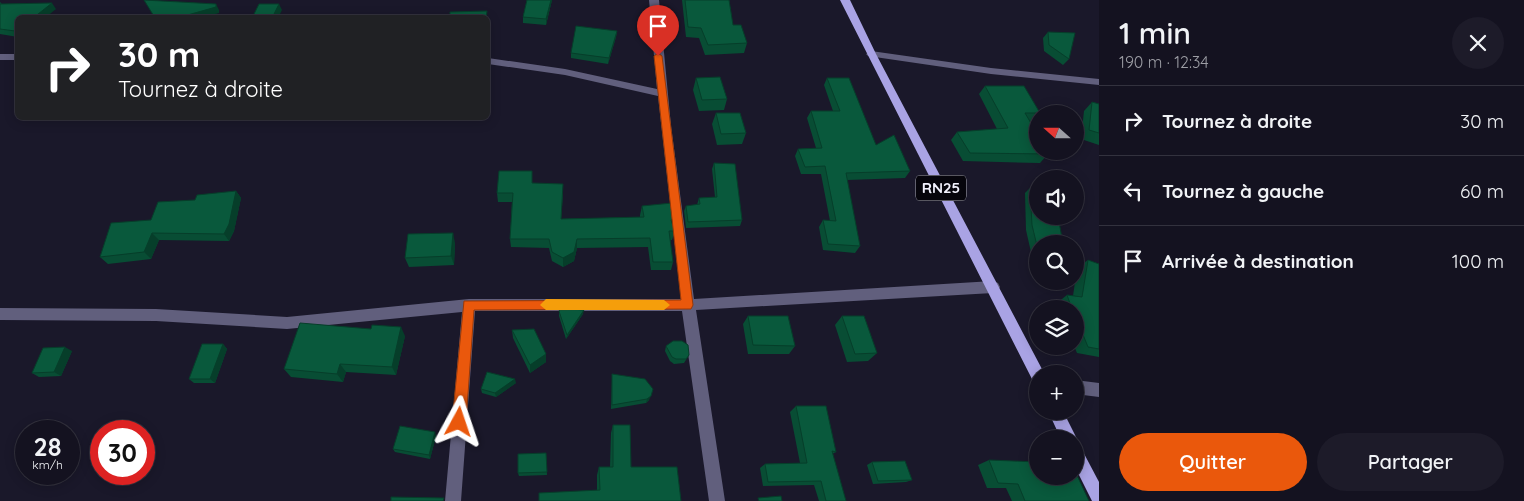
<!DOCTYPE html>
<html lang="fr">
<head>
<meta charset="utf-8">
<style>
	:root { --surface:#141220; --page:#1d1b29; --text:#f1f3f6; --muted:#9d9ea5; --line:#33323e; --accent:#ea580c }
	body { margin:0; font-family:Quicksand,sans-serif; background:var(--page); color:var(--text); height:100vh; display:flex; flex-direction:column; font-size:19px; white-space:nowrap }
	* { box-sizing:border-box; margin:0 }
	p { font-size:16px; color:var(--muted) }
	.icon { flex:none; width:28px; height:28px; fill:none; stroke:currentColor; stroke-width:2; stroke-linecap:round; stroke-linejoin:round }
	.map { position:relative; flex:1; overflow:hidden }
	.side { display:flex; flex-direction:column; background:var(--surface); width:425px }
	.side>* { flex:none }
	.top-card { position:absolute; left:15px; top:15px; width:475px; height:105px; border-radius:8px; box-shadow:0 2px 12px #0003,0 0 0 1px var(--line); background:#202124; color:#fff; overflow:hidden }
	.needle { width:32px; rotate:291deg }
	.controls { position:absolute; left:1029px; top:105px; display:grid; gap:10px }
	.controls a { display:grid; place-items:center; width:55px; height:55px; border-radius:50%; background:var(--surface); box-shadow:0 2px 12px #0003,0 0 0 1px var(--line); font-size:25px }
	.speed { position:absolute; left:15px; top:420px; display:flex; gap:10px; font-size:25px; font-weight:700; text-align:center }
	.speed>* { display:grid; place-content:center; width:65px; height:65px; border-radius:50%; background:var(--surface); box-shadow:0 2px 12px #0003,0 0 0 1px var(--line); line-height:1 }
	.speed small { font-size:12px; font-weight:400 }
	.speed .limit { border:8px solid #d22; background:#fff; color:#111 }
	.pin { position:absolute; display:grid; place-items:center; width:42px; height:42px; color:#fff; margin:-51px -21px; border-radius:50% 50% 50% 0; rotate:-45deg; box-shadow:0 0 5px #0007 }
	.pin .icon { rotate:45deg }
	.me { position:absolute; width:55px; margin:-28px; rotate:5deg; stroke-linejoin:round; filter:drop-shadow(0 0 4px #0008) }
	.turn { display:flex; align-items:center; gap:18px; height:105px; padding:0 20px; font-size:22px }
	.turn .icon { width:65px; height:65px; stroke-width:2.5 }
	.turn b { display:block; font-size:35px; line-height:42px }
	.round { display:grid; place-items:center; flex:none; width:52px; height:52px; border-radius:26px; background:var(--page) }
	.head { display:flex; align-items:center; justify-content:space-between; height:85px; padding:0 20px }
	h1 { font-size:30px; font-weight:600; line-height:38px }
	.cta { display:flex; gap:10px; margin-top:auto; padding:10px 20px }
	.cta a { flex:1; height:58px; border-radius:30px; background:var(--accent); color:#fff; font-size:20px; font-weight:600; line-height:58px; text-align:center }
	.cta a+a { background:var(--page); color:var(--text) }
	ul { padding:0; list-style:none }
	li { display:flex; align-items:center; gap:15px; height:70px; padding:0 20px; border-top:1px solid var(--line) }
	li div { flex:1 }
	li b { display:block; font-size:19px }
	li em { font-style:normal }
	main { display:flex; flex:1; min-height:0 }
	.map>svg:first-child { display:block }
</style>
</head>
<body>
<main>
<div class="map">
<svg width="1099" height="501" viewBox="0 0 1099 501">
	<rect width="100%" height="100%" fill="#1a182a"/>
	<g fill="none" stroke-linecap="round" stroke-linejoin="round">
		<g fill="#615f7d" fill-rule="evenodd">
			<path d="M649,0H659L671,126L694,299L993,281L998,283L1000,287L998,291L993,293L696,310L725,501H709L682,311H475L461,501H445L462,312L287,329L156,321L0,320V308L156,309L287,317L469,299H681L658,96L565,75L488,64V58L565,69L657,89Z"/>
			<path d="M871,51L991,68L1099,79V85L991,74L868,56L866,54Z"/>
			<rect x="0" y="54" width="18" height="6"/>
			<path d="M1075,380L1099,383V397L1075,394Z"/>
		</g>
		<g fill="#a9a3e4" fill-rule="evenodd">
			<path d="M840,0H850L876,54L1043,371L1044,374H1038V383L1033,381Z"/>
			<path d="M1048,411H1063L1077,439L1075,443V439H1061Z"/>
			<path d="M1075,443L1080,446L1099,482V501H1092L1075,467Z"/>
		</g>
	</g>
	<g fill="#084d34">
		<path d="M527,0H552L546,25L523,23V17Z"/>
		<path d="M682,0H729L733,25L747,43L744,53L705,55L699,38L686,37Z"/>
		<path d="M0,2L2,4L56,9L18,18V37L0,34Z"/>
		<path d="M617,31L616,37L608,64L571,58V53Z"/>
		<path d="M1048,32L1069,59L1063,65L1044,51L1043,38Z"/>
		<path d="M696,78L727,99L724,110L699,111L693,90Z"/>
		<path d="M827,78L876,145L910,171L905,178L847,180L860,246L855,253L823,250L819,227L823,220L830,221L821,174H801L795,156L798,149L816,148L807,118L811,111H833L824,85Z"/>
		<path d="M985,86L1040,113L1038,114V116L1032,122H1030L1048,154L1040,163L963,161L951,140L957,132L997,129L979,94Z"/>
		<path d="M1092,102L1099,104V145L1081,139L1084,111Z"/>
		<path d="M716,113L746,133L742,144L717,145L712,124Z"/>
		<path d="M714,163L742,220L740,226L686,228L684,211L686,206L697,205L699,198L715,197L712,169Z"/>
		<path d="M532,183L563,194L561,219L640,217V215L642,206L674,219L672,224L675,231L672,240H670L673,262L671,270H651L648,247L577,248L574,261L563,267L552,261L549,248L511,247L510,239L512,202H498L497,193Z"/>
		<path d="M1030,188L1038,244V262L1033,261L1026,230L1025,193Z"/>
		<path d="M236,191L241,198L234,231L229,241L159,240L151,259L108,264L100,257L151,220L195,200Z"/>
		<path d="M455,243L454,265L409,267L405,258Z"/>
		<path d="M1088,260L1099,264V357L1077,353L1074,346H1075V309H1059L1057,303L1067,295L1073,296L1077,268Z"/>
		<path d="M559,311L583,314L566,339L559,316Z"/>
		<path d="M748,316L795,346L789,354H748L743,324Z"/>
		<path d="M842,316L877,353L868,361L847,362L835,325Z"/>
		<path d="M512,330L546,354V362L530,373L513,338Z"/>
		<path d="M405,336L396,375L346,372L343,382L291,377L284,369Z"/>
		<path d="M223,344L227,349L215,383H194L189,379Z"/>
		<path d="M666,346L689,355L684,363L674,364L670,361L665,351Z"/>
		<path d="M72,351L61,376L39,377L32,373Z"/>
		<path d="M612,374L649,400L646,403L611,409L612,378Z"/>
		<path d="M516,383L496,397L482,393L481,389Z"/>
		<path d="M796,406L836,452L832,454L846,501H819L814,485L763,486L760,468L765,464L800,463L790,412Z"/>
		<path d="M613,425L631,467L681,501L597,490V475L599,467H610L611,433Z"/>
		<path d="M436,436L430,459L395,452L393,449Z"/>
		<path d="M546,453L547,475L519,476L518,473Z"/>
		<path d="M989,460L1089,501H1012L1006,488H987L978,465Z"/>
		<path d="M872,462L912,480L906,482L873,484L867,465Z"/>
	</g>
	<g fill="#063e2a">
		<path d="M551,0H552L546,25V19Z"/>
		<path d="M52,3L56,9L45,18H33Z"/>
		<path d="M216,4L219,10V13L202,18H177Z"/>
		<path d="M279,4L282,10L278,18H272Z"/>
		<path d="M617,31L616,37L608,64L609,58Z"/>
		<path d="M236,191L241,198L234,231L229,241L224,234Z"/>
		<path d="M152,233L159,240L151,259L144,252Z"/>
		<path d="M453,233L455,243L454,265L451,256Z"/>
		<path d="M577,239V248L574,261L563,267V258Z"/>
		<path d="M584,310L583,314L566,339L567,335Z"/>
		<path d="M401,327L405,336L396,375L392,367Z"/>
		<path d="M223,344L227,349L215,383L210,379Z"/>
		<path d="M65,347L72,351L61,376L54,372Z"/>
		<path d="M546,354V362L530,373V365Z"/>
		<path d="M340,364L346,372L343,382L337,374Z"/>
		<path d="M515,379L516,383L496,397L495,393Z"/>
		<path d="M651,396L649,400L646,403L647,399Z"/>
		<path d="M435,432L436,436L430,459L429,455Z"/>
	</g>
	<g fill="#09593c" stroke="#063e2a">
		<path d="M144,0L216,4V7L177,18H155Z"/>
		<path d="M527,0H551L546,19L523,17Z"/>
		<path d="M685,0H729L733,25H741L747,43L708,45L701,28L688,27Z"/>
		<path d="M52,3L33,18H18V29L15,31L0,29V4Z"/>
		<path d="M259,4H279L272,18H252Z"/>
		<path d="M487,11L486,18H450V12Z"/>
		<path d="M576,26L617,31L609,58L571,53Z"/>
		<path d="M1048,32L1075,33L1069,59L1049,45Z"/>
		<path d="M720,77L727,99L702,100L696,78Z"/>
		<path d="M827,78H849L876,145L894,135L910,171L846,173L860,246L828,244L823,220L836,221L825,166L805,167L798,149L822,148L811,111H840Z"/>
		<path d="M985,86H1024L1040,113H1025L1038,135V151H1047L1048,154L970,153L957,132L1008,128Z"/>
		<path d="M1092,102L1099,104V133L1089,130Z"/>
		<path d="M716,113H740L746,133L721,134Z"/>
		<path d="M714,163L735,164L742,220L688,222L686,206L700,204L699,198L717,197Z"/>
		<path d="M499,171H532V183L563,184L561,219L644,217L642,206L672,203L674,219L671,220L675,231H669L673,262H653L650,238L577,239L574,252L563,258L552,252L549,239H510L513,193H497Z"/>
		<path d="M1030,188L1038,189V216H1058L1063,244H1038V250L1032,225Z"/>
		<path d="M236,191L229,224L224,234L152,233L144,252L100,257L111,223L151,220L158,202L195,200L197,195Z"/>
		<path d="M453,233L451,256L405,258L408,234Z"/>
		<path d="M1088,260L1099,264V349L1088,347L1075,315V309H1072L1067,295L1082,297Z"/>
		<path d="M561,308L584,310L567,335L559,311Z"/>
		<path d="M748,316H788L795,346L753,345Z"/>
		<path d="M842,316H864L877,353L855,354Z"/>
		<path d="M300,323L371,329L372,325L401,327L392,367L340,364L337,374L284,369Z"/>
		<path d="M534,329L546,354L530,365L512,330Z"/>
		<path d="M673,341H682L688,345L689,355L686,359H676L672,357L666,346Z"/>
		<path d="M202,344H223L210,379H189Z"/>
		<path d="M65,347L54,372L32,373L43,348Z"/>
		<path d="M487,372L515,379L495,393L481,389Z"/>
		<path d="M612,374L645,379L653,389L651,396L647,399L612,405Z"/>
		<path d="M796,406H826L836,452L832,451L846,501H826L821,481L768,482L765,464L807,463Z"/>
		<path d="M613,425H630L631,467H677L681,501H539V493L600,490L599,467H613Z"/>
		<path d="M400,426L435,432L429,455L393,449Z"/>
		<path d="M546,453L547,472L518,473V454Z"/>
		<path d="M989,460L1038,462V476H1075V471L1089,501H1025L1018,484L998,483Z"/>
		<path d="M905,461L912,480L878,481L872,462Z"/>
		<path d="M781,496L782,501H759L758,498Z"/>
		<path d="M391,497L444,498L443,501H391Z"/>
	</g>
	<path fill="#ea580c" stroke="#983908" d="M658,53L662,56L693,305L691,309L474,310L466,422L464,427L459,429L454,427L452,422L464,301L681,300L654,56Z"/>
	<path fill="#f59e0b" d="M546,299L664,300L670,305L664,310H546L540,305Z"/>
	<g text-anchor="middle" stroke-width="5" stroke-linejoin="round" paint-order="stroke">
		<rect fill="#06050c" stroke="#ababb5" stroke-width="1" x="916" y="175.5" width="50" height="25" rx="4"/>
		<g font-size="15" font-weight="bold" fill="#f2f2fe">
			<text x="941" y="193">RN25</text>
		</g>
	</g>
</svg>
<div class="controls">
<a><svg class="needle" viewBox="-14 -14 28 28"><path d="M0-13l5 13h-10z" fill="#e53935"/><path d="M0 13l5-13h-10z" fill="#9d9ea5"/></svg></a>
<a><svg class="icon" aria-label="sound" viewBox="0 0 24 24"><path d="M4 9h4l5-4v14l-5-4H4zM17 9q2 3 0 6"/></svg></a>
<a><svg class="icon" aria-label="search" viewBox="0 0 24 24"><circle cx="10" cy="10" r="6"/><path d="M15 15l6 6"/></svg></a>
<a><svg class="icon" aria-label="layers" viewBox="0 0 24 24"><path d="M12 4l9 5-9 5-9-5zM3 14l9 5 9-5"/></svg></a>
<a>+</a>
<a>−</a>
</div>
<div class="speed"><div>28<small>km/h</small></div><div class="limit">30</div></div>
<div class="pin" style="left:658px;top:56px;background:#d93025"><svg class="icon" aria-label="arrive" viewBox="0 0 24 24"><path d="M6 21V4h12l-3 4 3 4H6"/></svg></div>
<svg class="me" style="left:459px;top:422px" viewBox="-20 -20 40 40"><path d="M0-17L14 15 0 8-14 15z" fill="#ea580c" stroke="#fff" stroke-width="4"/></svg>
<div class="top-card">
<div class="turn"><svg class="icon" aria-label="right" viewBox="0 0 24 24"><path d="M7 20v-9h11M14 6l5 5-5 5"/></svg><div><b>30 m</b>Tournez à droite</div></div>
</div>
</div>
<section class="side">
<div class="head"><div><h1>1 min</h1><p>190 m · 12:34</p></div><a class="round"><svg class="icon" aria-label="close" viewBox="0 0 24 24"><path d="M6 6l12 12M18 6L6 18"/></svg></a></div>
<ul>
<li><svg class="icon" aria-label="right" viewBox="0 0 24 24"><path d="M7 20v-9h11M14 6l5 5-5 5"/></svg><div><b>Tournez à droite</b></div><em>30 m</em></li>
<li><svg class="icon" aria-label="left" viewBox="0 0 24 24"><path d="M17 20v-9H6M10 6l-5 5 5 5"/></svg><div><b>Tournez à gauche</b></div><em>60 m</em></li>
<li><svg class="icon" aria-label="arrive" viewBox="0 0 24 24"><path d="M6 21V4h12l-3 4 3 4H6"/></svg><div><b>Arrivée à destination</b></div><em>100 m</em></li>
</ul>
<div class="cta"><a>Quitter</a><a>Partager</a></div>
</section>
</main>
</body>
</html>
